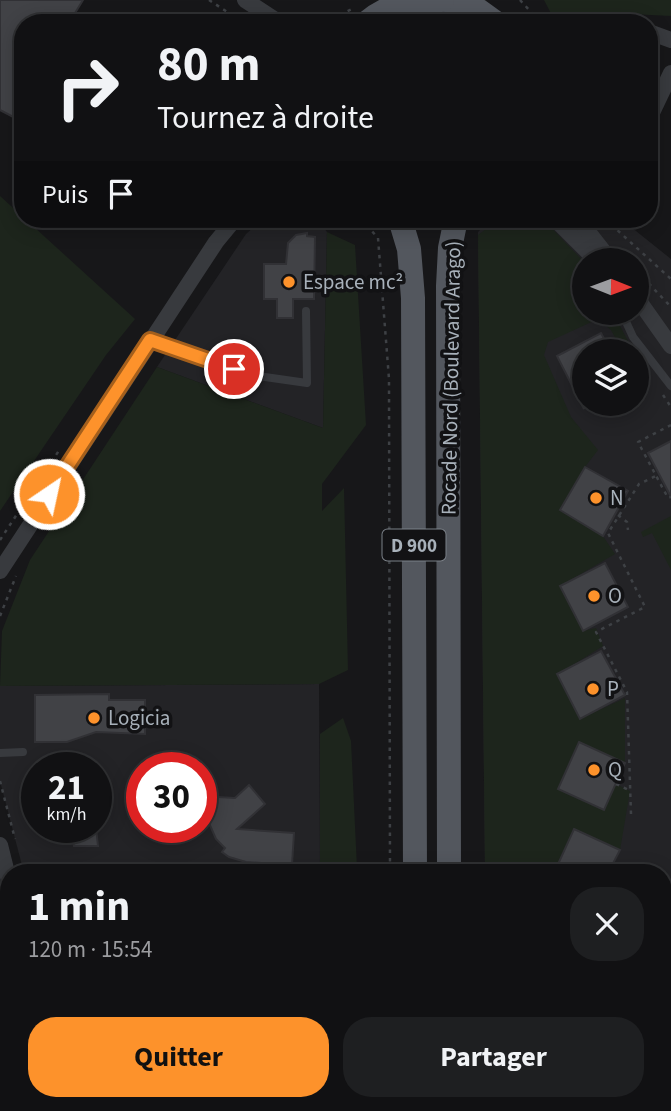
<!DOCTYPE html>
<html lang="fr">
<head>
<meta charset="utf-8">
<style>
	:root { --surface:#111113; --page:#1e1f21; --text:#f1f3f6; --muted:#9c9da0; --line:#303133; --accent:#fd922b }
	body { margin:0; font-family:"Source Sans 3",sans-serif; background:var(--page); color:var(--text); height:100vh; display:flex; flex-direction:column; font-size:26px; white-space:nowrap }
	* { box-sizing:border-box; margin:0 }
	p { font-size:23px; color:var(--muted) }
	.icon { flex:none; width:38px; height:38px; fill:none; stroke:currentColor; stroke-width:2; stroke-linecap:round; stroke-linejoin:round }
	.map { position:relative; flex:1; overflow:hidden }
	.details { position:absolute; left:0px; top:864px; width:672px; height:247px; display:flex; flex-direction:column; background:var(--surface); border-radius:28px 28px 0 0; box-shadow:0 4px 18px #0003,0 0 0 2px var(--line) }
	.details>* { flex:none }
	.banner { position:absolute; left:14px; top:14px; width:644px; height:214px; border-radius:28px; box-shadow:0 4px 18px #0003,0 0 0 2px var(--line); background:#111113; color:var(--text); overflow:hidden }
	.needle { width:46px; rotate:91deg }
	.tools { position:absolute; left:572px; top:248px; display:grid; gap:14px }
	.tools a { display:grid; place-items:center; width:77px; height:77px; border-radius:50%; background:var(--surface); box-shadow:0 4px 18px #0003,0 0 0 2px var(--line); font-size:35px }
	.speed { position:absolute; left:21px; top:752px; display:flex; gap:14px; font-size:35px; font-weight:700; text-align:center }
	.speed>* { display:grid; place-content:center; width:91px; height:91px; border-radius:50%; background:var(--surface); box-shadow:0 4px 18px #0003,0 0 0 2px var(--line); line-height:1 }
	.speed small { font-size:18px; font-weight:400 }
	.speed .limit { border:10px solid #d22; background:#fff; color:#111 }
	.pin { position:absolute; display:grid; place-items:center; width:60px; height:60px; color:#fff; margin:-30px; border:4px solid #fff; border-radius:50%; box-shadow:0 2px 7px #0007 }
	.me { position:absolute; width:77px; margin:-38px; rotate:34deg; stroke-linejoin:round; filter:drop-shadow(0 0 5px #0008) }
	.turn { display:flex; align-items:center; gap:24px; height:147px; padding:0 28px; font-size:32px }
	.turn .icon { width:91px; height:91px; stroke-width:2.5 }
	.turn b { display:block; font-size:49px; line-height:60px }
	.then { display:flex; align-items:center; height:66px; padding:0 28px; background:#0003; gap:14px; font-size:26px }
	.round { display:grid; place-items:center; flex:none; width:74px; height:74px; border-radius:28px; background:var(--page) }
	.headline { display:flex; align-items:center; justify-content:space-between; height:119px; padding:0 28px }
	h1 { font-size:42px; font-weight:700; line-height:52px }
	.button { display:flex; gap:14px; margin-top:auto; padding:14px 28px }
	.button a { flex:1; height:80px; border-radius:28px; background:var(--accent); color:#111; font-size:28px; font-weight:700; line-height:80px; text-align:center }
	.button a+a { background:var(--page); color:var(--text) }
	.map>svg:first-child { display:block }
</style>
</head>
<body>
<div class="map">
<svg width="671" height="1111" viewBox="0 0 671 1111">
	<rect width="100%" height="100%" fill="#171719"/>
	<g fill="#232326" fill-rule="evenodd">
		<path d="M263,219H317L327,232L323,428L157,367L246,234Z"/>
		<path d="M491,219H621L671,259V1111H487V1102H663V873H485L478,232ZM584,261H637V313H584ZM584,352H637V404H584Z"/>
		<path d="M319,684L320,873H24L0,781V686ZM37,768H96V828H37ZM142,768H201V828H142Z"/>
		<path d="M330,1102V1111H69L68,1103Z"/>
	</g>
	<g fill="#1d251c">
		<path d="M544,0H671V16L589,12L556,23Z"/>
		<path d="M430,9L461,14L476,23H386L400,15Z"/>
		<path d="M0,196L135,319L106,355L0,511Z"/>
		<path d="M499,219H543L584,262V313H613L634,352H623L611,330L598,319L548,342L544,355L571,417L598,450L585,467L560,510L603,536L615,554L560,586L583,631L596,628L603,646L557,675L580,719L625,698V763L579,742L558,788L604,810L616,784L630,791L620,850L574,829L554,873H485L478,235Z"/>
		<path d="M327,232L355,245L366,425L322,484V511L344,488L348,670L319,684L0,686L2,631L30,560L157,367L323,428Z"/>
		<path d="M671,516V570L652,533L643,537L641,532Z"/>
		<path d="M343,718L351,741L357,868L360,873H320V734Z"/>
		<path d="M0,974L9,1015V1102L27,1103L29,1111H0Z"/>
		<rect x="487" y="1103" width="88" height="8"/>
	</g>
	<g fill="#414246" stroke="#313135" stroke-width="2">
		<path d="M0,0H83L69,23H23V110L19,120L0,110Z"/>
		<path d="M307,233V236L315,237L314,299H293V318H277V299H264V264H286L288,243L296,235Z"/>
		<path d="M601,333L611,352H584V409L557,356Z"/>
		<path d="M671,441V497L648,453Z"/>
		<path d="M585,467L628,491L603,536L560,510Z"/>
		<path d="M605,563L628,607L583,631L560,586Z"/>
		<path d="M601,651L625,695L580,719L557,674Z"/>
		<path d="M109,694V700H145V734L96,732L67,742H35V695Z"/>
		<path d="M579,742L625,763L604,810L558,789Z"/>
		<path d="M249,785L265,804L237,829L294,833L292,865L246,862L229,857L222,852L225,848L216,839L209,823H201V796L235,798Z"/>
		<path d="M70,828H96L98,846H74Z"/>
		<path d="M574,829L620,850L608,873H554Z"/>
	</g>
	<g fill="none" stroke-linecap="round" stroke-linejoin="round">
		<g stroke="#3e4145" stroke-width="2.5" stroke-dasharray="3.5 5" stroke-linecap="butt">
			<path d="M209,0L244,23"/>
			<path d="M520,0L541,23"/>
			<path d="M307,23L338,16L352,9"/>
			<path d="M189,219L193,223L199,219"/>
			<path d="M200,219L212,221"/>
			<path d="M361,219L378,238L389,379L390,873"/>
			<path d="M605,219L671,279"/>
			<path d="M637,271L671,307"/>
			<path d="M663,395L671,407"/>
			<path d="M671,425L638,442L668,498L671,497"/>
			<path d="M618,515L627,522L628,530"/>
			<path d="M0,540L60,449"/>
			<path d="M0,616L16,576"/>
			<path d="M0,781L15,839"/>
			<path d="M616,784L629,790"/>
			<path d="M631,814L627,692L596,632L645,607L608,533L639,484L656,476"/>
			<path d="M0,900L9,936"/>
			<path d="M0,954L9,948"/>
			<path d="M361,1111L362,1102"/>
		</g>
		<g stroke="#383a3e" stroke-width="8">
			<path d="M622,313L633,337L671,386"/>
			<path d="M151,340L258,376L307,383L306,311"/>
			<path d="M0,753L23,752"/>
		</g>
		<g stroke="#383a3e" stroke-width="16">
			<path d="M245,0L280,23"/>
			<path d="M649,32L671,40"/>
			<path d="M649,119L671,73"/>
			<path d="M555,219L597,261"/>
			<path d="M578,219L611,261"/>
			<path d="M637,298L671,346"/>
			<path d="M0,571L216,242L235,219"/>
			<path d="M0,845L9,881"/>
			<path d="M56,1102L57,1111"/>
		</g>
		<g stroke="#53575e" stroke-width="24">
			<path d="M447,0L478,10L496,23"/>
			<path d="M366,23C388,4 414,0 442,0"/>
			<path d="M400,219L409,249L413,298L415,873"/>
			<path d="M449,873L448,286L450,248L456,219"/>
			<path d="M416,1102V1111"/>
			<path d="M449,1102V1111"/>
		</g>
	</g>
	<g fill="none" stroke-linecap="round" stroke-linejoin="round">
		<defs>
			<path id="route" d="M49,494L150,340L234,369"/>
		</defs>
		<use href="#route" stroke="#a45f1c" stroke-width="18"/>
		<use href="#route" stroke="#fd922b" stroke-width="12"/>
	</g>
	<g fill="#fd922b" stroke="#121214" stroke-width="2.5">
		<circle cx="289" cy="282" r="7"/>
		<circle cx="596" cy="498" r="7"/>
		<circle cx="594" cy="596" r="7"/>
		<circle cx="593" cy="689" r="7"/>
		<circle cx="94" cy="718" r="7"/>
		<circle cx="594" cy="770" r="7"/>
	</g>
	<g text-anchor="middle" stroke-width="7" stroke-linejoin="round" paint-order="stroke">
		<rect fill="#121214" stroke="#7b8188" stroke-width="2" x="382.5" y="529.5" width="63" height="31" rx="5"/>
		<g font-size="19" font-weight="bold" fill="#a8b1ba">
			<text x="414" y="552">D 900</text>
		</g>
		<g font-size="21" fill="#a8b1ba" stroke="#121214" text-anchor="start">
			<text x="303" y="289">Espace mc²</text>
			<text x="610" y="505">N</text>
			<text x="608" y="603">O</text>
			<text x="607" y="696">P</text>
			<text x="108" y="725">Logicia</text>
			<text x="608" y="777">Q</text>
		</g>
		<g font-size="21" fill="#a8b1ba" stroke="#121214">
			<text transform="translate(451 378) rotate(-89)" y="7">Rocade Nord (Boulevard Arago)</text>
		</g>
	</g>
</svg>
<div class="tools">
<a><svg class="needle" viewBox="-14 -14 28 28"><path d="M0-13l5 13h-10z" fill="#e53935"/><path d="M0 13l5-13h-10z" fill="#9c9da0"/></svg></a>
<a><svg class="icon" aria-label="layers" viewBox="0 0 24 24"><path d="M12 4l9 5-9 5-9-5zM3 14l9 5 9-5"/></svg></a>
</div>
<div class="speed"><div>21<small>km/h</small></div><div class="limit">30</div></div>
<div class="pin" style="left:234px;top:369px;background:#d93025"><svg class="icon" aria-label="arrive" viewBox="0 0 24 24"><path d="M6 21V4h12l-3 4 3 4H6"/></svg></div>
<svg class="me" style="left:49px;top:494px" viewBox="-20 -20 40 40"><circle r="17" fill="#fd922b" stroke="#fff" stroke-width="3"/><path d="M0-11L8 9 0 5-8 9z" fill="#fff"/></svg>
<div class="banner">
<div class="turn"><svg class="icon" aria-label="right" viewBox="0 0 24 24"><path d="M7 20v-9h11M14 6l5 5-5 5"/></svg><div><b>80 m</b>Tournez à droite</div></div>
<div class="then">Puis<svg class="icon" aria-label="arrive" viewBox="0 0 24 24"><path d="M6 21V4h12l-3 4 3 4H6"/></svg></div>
</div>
<section class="details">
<div class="headline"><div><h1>1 min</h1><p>120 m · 15:54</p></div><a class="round"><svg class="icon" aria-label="close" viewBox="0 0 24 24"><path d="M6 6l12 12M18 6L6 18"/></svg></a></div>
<div class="button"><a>Quitter</a><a>Partager</a></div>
</section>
</div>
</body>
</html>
